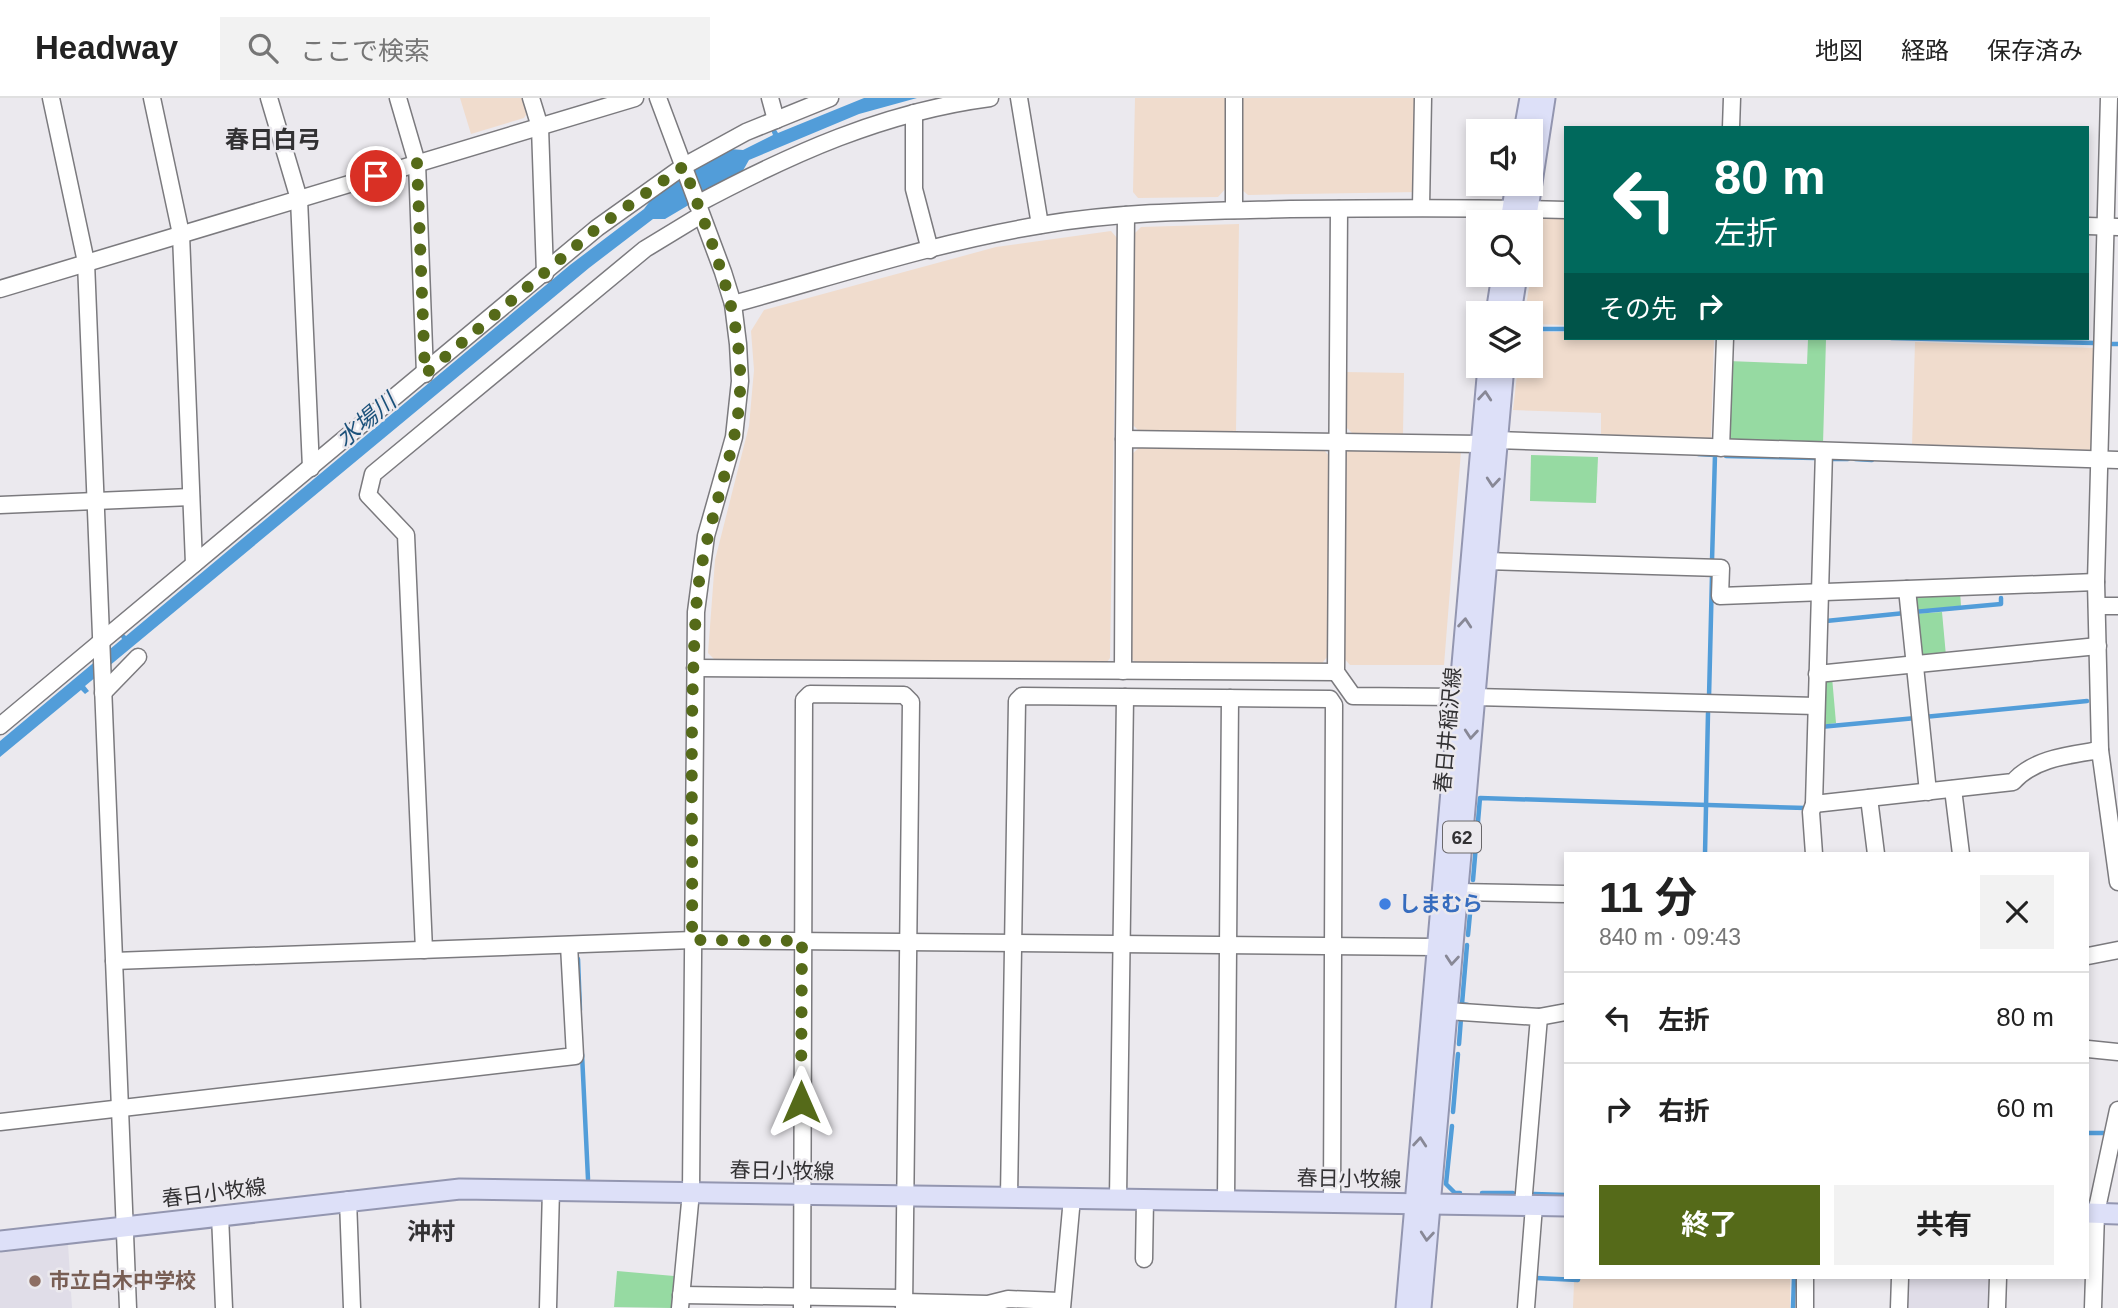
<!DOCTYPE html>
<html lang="ja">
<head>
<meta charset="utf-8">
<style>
	:root { --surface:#fff; --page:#f2f2f2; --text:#222; --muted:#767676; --line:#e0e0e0; --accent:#556a19 }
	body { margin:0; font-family:Helvetica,"Noto Sans JP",sans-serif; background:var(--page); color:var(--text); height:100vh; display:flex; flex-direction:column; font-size:26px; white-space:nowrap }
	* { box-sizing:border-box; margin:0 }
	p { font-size:23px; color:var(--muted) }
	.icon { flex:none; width:38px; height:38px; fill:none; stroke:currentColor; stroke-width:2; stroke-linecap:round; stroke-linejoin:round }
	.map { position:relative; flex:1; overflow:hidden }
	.details { position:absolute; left:1564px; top:754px; width:525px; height:427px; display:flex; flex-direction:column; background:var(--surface); border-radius:0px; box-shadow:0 4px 10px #0003 }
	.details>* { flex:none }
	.hud { position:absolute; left:1564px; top:28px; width:525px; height:214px; border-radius:0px; box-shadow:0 4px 10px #0003; background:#00695c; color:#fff; overflow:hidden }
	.fabs { position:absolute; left:1466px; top:21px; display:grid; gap:14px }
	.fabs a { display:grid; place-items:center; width:77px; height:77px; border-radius:0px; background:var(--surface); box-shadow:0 4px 10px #0003; font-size:35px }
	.pin { position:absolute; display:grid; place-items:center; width:60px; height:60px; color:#fff; margin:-30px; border:4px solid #fff; border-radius:50%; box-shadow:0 2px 7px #0007 }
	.me { position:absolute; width:77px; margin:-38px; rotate:0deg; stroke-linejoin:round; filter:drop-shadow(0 0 5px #0008) }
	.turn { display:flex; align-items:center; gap:24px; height:147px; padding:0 35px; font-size:32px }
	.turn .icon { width:91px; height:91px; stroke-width:2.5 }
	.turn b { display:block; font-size:49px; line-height:60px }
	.then { display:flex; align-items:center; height:66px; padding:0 35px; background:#0003; gap:14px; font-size:26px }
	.round { display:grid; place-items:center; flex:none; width:74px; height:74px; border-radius:0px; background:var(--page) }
	.overview { display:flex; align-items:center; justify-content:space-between; height:119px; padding:0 35px }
	h1 { font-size:42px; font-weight:700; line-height:52px }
	.cta { display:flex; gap:14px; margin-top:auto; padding:14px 35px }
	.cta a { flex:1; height:80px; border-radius:0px; background:var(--accent); color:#fff; font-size:28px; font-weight:700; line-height:80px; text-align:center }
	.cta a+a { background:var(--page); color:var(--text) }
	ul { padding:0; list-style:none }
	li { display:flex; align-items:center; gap:21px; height:91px; padding:0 35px; border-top:2px solid var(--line) }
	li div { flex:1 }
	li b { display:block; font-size:26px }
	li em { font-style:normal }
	header { display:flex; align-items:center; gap:42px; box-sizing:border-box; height:98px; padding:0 35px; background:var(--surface); border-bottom:2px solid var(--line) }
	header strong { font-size:33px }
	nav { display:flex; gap:38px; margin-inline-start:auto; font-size:24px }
	.search { width:490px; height:63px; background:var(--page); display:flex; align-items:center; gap:18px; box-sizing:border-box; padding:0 24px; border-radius:0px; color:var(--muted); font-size:26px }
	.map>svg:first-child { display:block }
</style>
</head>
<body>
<header>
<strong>Headway</strong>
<div class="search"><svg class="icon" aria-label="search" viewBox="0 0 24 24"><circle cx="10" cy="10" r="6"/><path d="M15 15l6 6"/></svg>ここで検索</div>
<nav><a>地図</a><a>経路</a><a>保存済み</a></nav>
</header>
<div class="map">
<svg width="2118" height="1210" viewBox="0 0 2118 1210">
	<rect width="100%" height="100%" fill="#ebe9ee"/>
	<g fill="#f0dccd">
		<path d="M460,0H523L527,15L524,20L471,36Z"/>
		<path d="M1135,0H1227V89L1218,99L1138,100L1133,94Z"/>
		<path d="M1241,0H1419L1418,94L1248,97L1241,91Z"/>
		<path d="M1544,118L1566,119V227L1531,226V215H1525L1539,124Z"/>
		<path d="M1239,126L1236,334L1139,333L1133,327L1134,136L1141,129Z"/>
		<path d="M1111,133L1117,140L1110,560L1107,564L715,562L708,555L715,462L749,328L754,272L751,233L764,212L996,149Z"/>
		<path d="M1531,234H1566V240H1714L1711,342L1601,339V315L1513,312L1518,268H1531Z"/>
		<path d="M1915,244L2096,250L2093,352L2089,354L1912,349Z"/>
		<path d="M1345,274L1404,275L1403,336L1352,335L1345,328Z"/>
		<path d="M1140,349L1323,351L1330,359L1327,559L1320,568L1138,566L1129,559L1132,356Z"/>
		<path d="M1350,351L1461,353L1444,567H1350L1343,559L1345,356Z"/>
		<path d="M1579,1180H1790V1210H1573L1574,1184H1579Z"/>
	</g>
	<g fill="#e0dde8">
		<path d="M68,1146L72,1210H0V1155Z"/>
		<path d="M1909,1180H1990L1989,1210H1908Z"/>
	</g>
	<g fill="#96daa2">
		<path d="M1808,241H1826L1823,346L1726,343L1728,263L1807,266Z"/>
		<path d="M1531,357L1598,359L1596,405L1530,403Z"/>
		<path d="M1960,493L1961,508L1912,513V495Z"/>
		<path d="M1942,514L1946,558L1920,561L1912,516Z"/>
		<path d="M1832,579L1836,625L1823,627L1824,580Z"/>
		<path d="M617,1173L674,1178L671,1210L614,1209Z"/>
	</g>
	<path fill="#529dd9" d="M864,0H917L859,16L749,62L741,76L665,121H653L589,170L85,588L89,593L85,596L81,592L0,659V643L122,541L120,537L123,535L126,538L570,167L644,111L656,95L730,51L743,52L773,37L771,32L775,30L778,35Z"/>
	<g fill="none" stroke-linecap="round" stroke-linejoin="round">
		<g stroke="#529dd9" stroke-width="4.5">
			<path d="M1531,231H1566"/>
			<path d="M1891,240L2094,245"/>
			<path d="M2112,246H2118"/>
			<path d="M1698,356L1715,357L1712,463"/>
			<path d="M1726,358L1815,360"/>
			<path d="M1833,361H1848"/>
			<path d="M1855,361L1872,362"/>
			<path d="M1914,514L2001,506V500"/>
			<path d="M1826,523L1905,515"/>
			<path d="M1709,599L1712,478"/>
			<path d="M1924,619L2087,603"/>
			<path d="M1820,629L1916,620"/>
			<path d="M1705,756L1708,615"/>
			<path d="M1473,782L1480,700L1806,710"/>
			<path d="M1468,837L1471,805"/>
			<path d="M1467,847L1462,906L1468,907"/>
			<path d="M578,861L580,912"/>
			<path d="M1459,946L1461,920"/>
			<path d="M582,956L588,1081"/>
			<path d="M1453,1014L1458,956"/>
			<path d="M1452,1028L1446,1086L1455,1095H1460"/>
			<path d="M2088,1035H2105"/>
			<path d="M1482,1095H1513"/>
			<path d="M1534,1096L1566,1097"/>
			<path d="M1536,1180L1578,1182V1180"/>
			<path d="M1793,1210L1794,1180"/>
		</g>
		<defs>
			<g id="minor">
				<path d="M51,0L86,164L128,1210"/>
				<path d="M152,0L181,136L194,466"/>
				<path d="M269,0L299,101L311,370"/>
				<path d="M398,0L417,65L425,276"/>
				<path d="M531,0L540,29L545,176"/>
				<path d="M658,0L723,174L733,206L738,246L740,283L734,339L706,438L696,514L691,1094L680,1210"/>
				<path d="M770,0L776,22"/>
				<path d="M1019,0L1040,127"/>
				<path d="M1234,0V112"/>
				<path d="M2109,0L2096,484L2100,652L2118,784"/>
				<path d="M914,15V91L930,152"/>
				<path d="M1731,30L1732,0"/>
				<path d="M697,106C791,56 883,14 990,0"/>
				<path d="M1421,109L1423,0"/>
				<path d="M1339,111L1336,574L1353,598L1458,599"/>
				<path d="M2088,128L2118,129"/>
				<path d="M0,191L635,0"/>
				<path d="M733,206C835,178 937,144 1041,127C1124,113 1207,113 1290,111C1382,110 1474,109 1566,112"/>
				<path d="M1124,341L1126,117"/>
				<path d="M1496,342L2118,362"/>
				<path d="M1721,350L1725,240"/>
				<path d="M0,407L191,399"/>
				<path d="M1486,463L1721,470L1720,498L2096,484"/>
				<path d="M1907,491L1928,694"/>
				<path d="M2097,508H2118"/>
				<path d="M695,570L1336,574"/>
				<path d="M1123,573L1124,341L1481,346"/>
				<path d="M1817,576L2098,548"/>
				<path d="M103,595L138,559"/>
				<path d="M1474,599L1816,608"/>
				<path d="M0,628L597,130L684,68L746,34L830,0"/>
				<path d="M1953,691L1961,756"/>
				<path d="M1869,700L1876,756"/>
				<path d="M1814,706L2013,684C2034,660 2070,657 2100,652"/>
				<path d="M1814,756L1811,714L1814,706L1824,353"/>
				<path d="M1457,794L1566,796"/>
				<path d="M424,852L406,437L368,397L373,376L645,151L701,117"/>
				<path d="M2088,858L2118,852"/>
				<path d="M114,863L693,842L1436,849"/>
				<path d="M1447,913L1539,919L1523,1107"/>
				<path d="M1539,919L1566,914"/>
				<path d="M2088,951L2118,954"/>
				<path d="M0,1024L575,958L569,847"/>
				<path d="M1009,1099L1017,603L1022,598L1330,601L1334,607L1332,1104"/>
				<path d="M1118,1101L1125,599"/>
				<path d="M348,1102L352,1210"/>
				<path d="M1226,1102L1230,600"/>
				<path d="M220,1117L224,1210"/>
				<path d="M1144,1161L1145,1101"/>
				<path d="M681,1197L902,1200"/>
				<path d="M904,1204L988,1206L1008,1201L1060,1203"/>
				<path d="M548,1210L551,1091"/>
				<path d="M802,1210L804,602L810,596L904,597L911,604L904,1210"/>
				<path d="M1062,1210L1072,1100"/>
				<path d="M1526,1210L1534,1108"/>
				<path d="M1805,1210V1180"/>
				<path d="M1899,1210L1900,1180"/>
				<path d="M1997,1210L1998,1180"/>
				<path d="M2093,1210L2096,1115L2118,1012"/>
			</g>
			<g id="major">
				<path d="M1524,33L1530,0"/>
				<path d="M1510,124L1516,86"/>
				<path d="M1526,124L1545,0"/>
				<path d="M1496,215L1502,177"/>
				<path d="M1511,215L1517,177"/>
				<path d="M2088,1115L2118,1116"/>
				<path d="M0,1143L460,1091L1566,1108"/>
				<path d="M1406,1210L1488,268"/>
				<path d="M1421,1210L1504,268"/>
			</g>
		</defs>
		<use href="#minor" stroke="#7b7a7e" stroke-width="19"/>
		<use href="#major" stroke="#9396b0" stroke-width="23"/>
		<use href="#minor" stroke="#fff" stroke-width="16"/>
		<use href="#major" stroke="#dde0f8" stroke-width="19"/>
	</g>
	<defs><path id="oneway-chevron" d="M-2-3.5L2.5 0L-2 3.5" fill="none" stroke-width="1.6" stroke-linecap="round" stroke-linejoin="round" transform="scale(1.75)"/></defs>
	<g stroke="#888896">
		<use href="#oneway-chevron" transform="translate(1485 298) rotate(-85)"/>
		<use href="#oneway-chevron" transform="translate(1493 384) rotate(95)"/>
		<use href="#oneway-chevron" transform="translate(1465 525) rotate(-85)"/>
		<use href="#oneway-chevron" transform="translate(1471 636) rotate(95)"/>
		<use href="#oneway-chevron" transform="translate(1452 862) rotate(95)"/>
		<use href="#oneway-chevron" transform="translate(1420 1044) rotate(-85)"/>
		<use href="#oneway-chevron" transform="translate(1427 1138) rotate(95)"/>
	</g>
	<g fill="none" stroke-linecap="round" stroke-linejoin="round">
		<path stroke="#556a19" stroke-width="12" stroke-dasharray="0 21.6" d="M376,78L417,65L425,276L597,130L684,68C715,158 756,239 734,339C721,398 699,453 696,514C689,623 693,733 692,842L802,843L801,1004"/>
	</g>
	<circle fill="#3f7fe0" stroke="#ebe9ee" stroke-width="2.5" cx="1385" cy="806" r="7"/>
	<circle fill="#8d6e63" stroke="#ebe9ee" stroke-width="2.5" cx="35" cy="1183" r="7"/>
	<g text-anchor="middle" stroke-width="5" stroke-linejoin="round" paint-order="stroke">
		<rect fill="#ebe9ee" stroke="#6a686b" stroke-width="2" x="1443" y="723.5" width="38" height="31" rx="5"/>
		<g font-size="19" font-weight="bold" fill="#323133">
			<text x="1462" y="746">62</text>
		</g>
		<g font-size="21" fill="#323133" stroke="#ebe9ee">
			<text transform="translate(1448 632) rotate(-85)" y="7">春日井稲沢線</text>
			<text transform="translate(782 1073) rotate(1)" y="7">春日小牧線</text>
			<text transform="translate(1349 1081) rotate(1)" y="7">春日小牧線</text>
			<text transform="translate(214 1095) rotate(-7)" y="7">春日小牧線</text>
		</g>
		<g font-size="21" font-weight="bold" fill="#366cbe" stroke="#ebe9ee" text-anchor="start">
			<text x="1399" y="813">しまむら</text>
		</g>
		<g font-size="21" font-weight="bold" fill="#785e54" stroke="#ebe9ee" text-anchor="start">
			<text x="49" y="1190">市立白木中学校</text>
		</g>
		<g font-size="23" font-style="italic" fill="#1b517a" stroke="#ebe9ee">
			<text transform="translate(366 322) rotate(-40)" y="8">水場川</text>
		</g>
		<g font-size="24" font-weight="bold" fill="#323133" stroke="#ebe9ee">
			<text x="273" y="50">春日白弓</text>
			<text x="431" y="1142">沖村</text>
		</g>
	</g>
</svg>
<div class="fabs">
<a><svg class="icon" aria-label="sound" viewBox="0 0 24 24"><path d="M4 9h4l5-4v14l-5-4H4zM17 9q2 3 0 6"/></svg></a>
<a><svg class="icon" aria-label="search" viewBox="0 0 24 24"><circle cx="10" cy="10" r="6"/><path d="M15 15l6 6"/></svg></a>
<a><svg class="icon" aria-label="layers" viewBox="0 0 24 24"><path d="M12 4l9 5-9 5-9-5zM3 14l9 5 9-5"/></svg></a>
</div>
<div class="pin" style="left:376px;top:78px;background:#d93025"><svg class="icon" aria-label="arrive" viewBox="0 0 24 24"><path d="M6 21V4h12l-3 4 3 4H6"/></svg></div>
<svg class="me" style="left:801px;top:1004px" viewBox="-20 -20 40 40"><path d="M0-17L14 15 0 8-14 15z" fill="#556a19" stroke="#fff" stroke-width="4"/></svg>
<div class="hud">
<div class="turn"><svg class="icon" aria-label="left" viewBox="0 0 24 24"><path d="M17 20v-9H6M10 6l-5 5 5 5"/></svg><div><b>80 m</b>左折</div></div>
<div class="then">その先<svg class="icon" aria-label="right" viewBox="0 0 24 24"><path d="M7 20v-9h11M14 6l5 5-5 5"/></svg></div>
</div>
<section class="details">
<div class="overview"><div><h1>11 分</h1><p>840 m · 09:43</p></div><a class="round"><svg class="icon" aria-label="close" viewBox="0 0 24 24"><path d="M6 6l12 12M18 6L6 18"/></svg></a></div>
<ul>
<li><svg class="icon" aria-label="left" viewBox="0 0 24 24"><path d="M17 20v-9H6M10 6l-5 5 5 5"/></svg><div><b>左折</b></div><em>80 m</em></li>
<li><svg class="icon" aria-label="right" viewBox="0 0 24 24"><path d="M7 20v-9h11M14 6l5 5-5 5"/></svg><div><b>右折</b></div><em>60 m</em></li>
</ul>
<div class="cta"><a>終了</a><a>共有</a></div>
</section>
</div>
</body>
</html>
